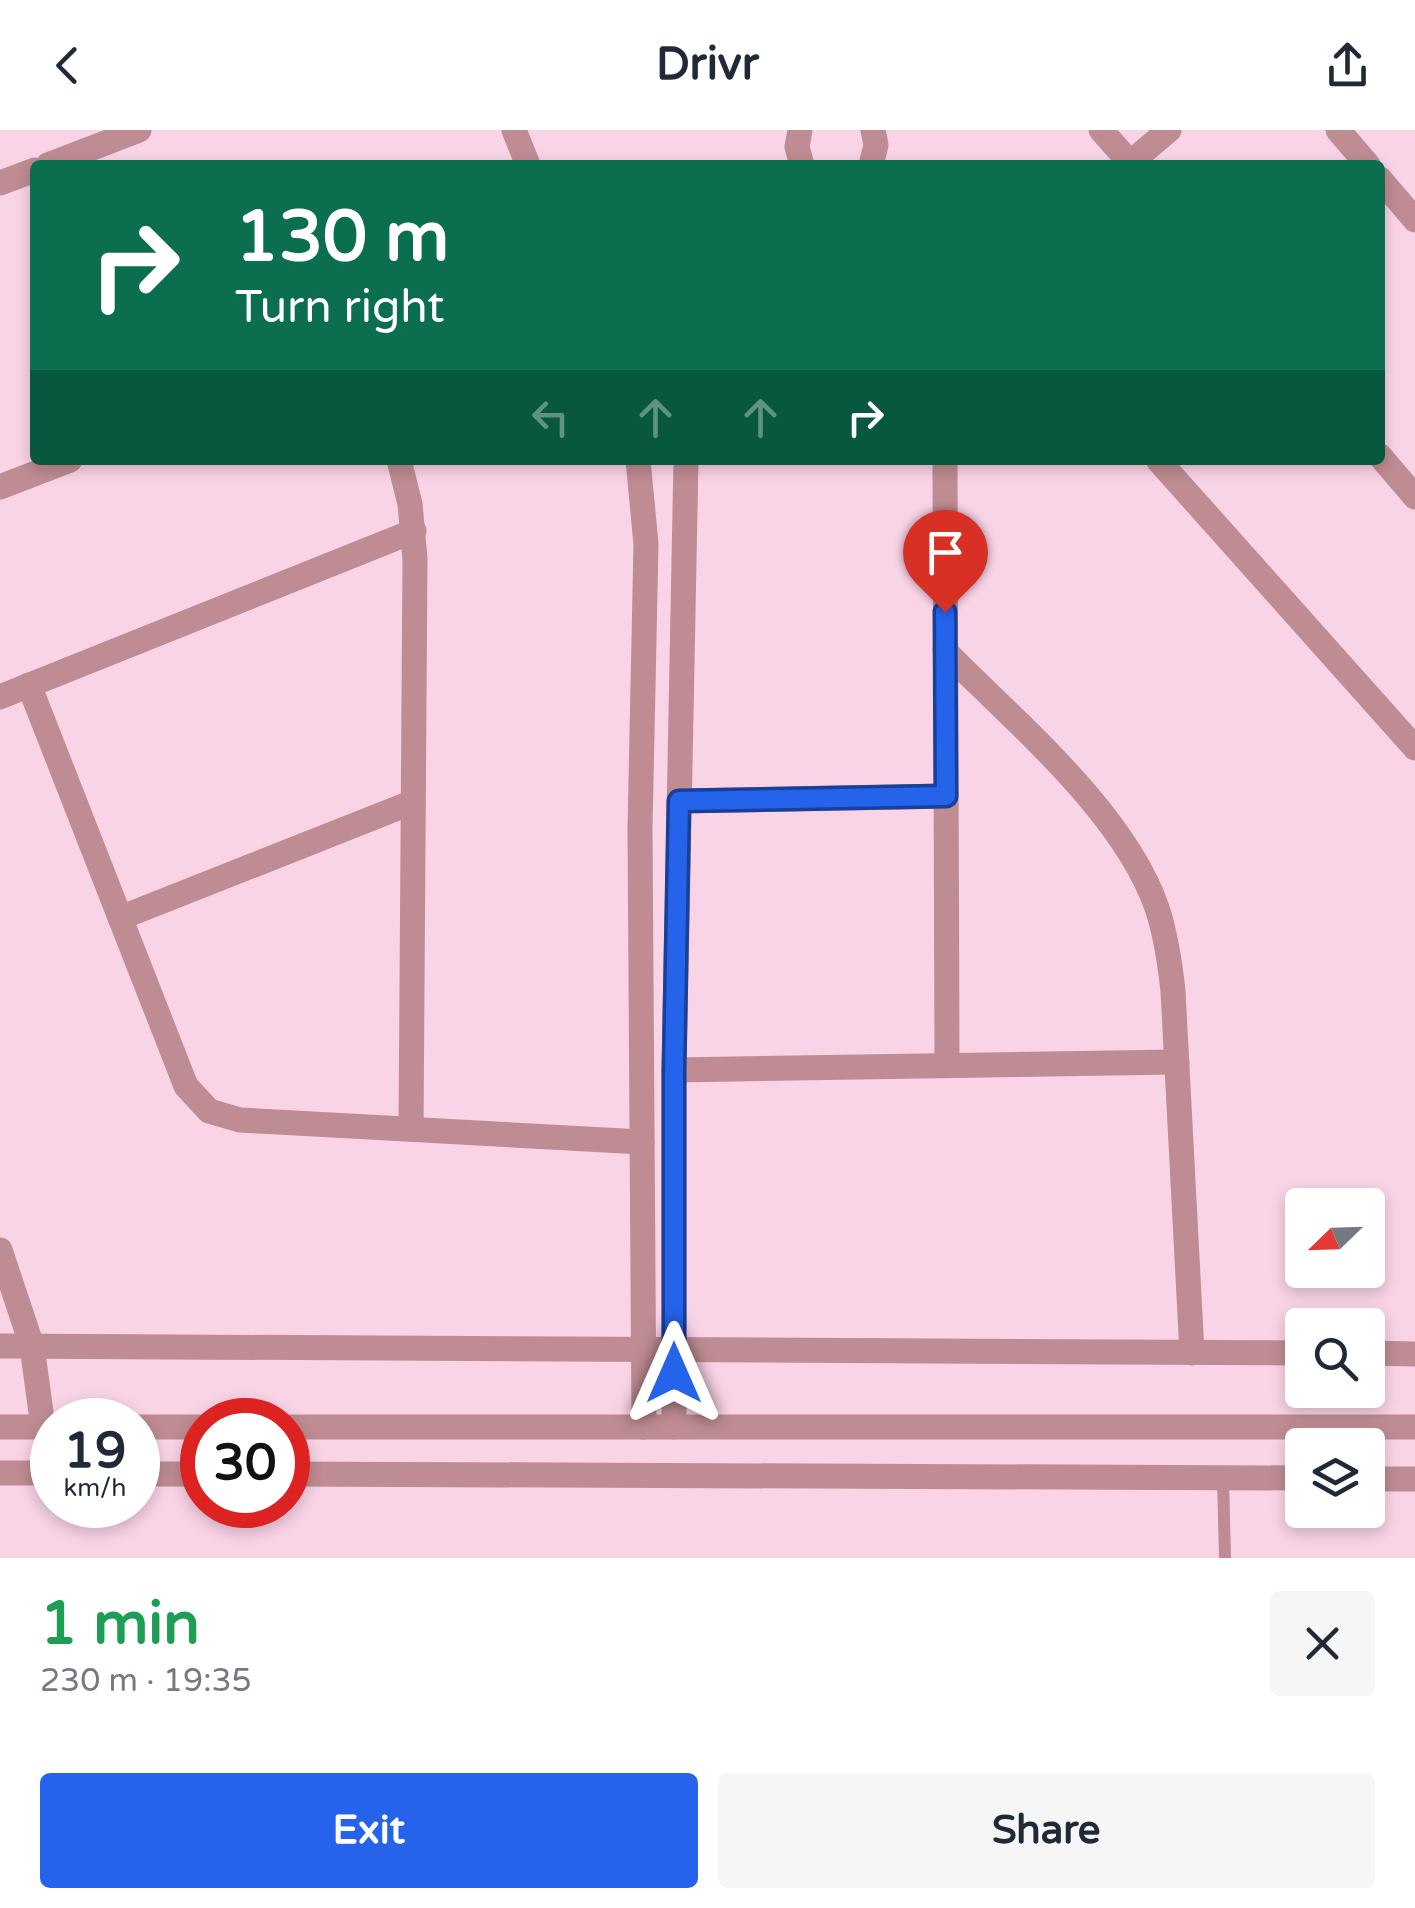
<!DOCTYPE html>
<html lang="en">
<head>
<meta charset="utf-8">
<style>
	:root { --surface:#fff; --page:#f6f6f7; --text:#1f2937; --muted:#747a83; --accent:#2563eb }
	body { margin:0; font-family:"Varela Round",sans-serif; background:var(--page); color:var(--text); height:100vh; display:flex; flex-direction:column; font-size:38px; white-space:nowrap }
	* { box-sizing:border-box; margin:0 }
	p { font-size:32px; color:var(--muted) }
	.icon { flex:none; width:55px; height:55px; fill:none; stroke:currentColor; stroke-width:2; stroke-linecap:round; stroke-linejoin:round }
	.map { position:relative; height:1428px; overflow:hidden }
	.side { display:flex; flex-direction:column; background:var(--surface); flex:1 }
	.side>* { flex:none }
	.guide { position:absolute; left:30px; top:30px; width:1355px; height:305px; border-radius:10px; box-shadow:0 5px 15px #0003; background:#0b6e4f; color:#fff; overflow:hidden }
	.needle { width:65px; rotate:247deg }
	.tools { position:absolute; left:1285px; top:1058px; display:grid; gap:20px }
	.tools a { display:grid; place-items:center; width:100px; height:100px; border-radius:10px; background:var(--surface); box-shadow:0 5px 15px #0003; font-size:50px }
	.speed { position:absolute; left:30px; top:1268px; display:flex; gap:20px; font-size:50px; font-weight:700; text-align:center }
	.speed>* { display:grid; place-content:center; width:130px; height:130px; border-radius:50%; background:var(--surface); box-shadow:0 5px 15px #0003; line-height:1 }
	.speed small { font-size:25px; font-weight:400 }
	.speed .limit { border:15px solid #d22; background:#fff; color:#111 }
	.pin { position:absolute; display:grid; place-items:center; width:85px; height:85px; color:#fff; margin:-102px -42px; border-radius:50% 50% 50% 0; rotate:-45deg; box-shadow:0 0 10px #0007 }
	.pin .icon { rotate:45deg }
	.me { position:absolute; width:110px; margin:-55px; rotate:0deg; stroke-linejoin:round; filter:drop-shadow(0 0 8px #0008) }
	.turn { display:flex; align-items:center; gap:35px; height:210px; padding:0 40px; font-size:45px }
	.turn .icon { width:130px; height:130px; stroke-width:2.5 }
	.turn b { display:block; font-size:70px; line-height:85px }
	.lanes { display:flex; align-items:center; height:95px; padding:0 40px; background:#0003; justify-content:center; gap:50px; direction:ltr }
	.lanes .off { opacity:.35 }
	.round { display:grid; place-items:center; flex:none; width:105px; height:105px; border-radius:10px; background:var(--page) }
	.head { display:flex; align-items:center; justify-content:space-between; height:170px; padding:0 40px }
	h1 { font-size:60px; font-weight:800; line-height:75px; color:#1e9e55 }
	.cta { display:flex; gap:20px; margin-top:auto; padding:20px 40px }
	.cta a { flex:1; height:115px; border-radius:10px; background:var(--accent); color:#fff; font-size:40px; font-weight:800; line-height:115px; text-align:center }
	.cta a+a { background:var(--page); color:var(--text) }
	header { display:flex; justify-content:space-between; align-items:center; height:130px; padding:0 40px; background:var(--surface); font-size:45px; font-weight:800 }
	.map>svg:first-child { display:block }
</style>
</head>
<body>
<header><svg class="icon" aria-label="back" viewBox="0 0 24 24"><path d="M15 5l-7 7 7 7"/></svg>Drivr<svg class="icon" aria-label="share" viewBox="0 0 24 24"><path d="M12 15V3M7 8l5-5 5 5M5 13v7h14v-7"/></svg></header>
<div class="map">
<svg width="1415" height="1428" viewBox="0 0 1415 1428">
	<rect width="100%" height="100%" fill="#f9d3e6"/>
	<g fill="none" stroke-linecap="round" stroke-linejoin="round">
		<path stroke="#be8c92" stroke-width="12" d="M1223,1348L1225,1428"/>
		<g stroke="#be8c92" stroke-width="25">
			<path d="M514,0L528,35"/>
			<path d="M800,0L797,17L802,35"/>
			<path d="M1101,0L1132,35"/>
			<path d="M1338,0L1368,35"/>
			<path d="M1130,33L1169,0"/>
			<path d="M48,35L139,0"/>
			<path d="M871,35L876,15L873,0"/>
			<path d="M1380,49L1415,90"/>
			<path d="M0,53L35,40"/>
			<path d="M1380,326L1415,367"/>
			<path d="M399,330L410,374L415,429L411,999"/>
			<path d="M638,330L646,414L640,698L644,1297"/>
			<path d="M945,330L947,935"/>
			<path d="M1158,330L1415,618"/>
			<path d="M0,357L70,330"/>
			<path d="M945,521C1016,593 1124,682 1157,778C1166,805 1170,833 1173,861L1192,1223"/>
			<path d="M29,555L186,956L209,981L240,990L642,1012"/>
			<path d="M0,567L414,401"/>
			<path d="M679,671L946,666"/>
			<path d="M120,788L413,672"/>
			<path d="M674,940L1177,932"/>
			<path d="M0,1120L32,1216L43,1297"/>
			<path d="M0,1216L1302,1223"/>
			<path d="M1368,1223L1415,1224"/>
			<path d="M674,1297V940L686,330"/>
		</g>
		<g stroke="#be8c92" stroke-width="25">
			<path d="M0,1297H52"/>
			<path d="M138,1297H202"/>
			<path d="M288,1297H1415"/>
			<path d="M0,1343H52"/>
			<path d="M138,1344H202"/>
			<path d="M288,1344L1302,1348"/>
			<path d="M1368,1349H1415"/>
		</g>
	</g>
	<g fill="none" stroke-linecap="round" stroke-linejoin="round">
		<defs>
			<path id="route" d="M674,1243V940L679,671L946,666L945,482"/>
		</defs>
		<use href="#route" stroke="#184099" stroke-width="25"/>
		<use href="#route" stroke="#2563eb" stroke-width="18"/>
	</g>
</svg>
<div class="tools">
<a><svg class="needle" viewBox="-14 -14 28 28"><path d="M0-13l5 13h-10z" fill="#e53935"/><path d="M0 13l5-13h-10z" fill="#747a83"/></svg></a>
<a><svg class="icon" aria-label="search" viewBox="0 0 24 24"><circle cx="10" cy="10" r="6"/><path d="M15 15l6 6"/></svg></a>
<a><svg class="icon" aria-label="layers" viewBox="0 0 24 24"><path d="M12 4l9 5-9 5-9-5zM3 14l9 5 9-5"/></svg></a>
</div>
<div class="speed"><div>19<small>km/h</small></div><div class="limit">30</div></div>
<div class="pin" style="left:945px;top:482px;background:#d93025"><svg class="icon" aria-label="arrive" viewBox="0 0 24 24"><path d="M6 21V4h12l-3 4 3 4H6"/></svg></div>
<svg class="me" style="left:674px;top:1243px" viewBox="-20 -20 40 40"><path d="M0-17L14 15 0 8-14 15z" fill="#2563eb" stroke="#fff" stroke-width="4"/></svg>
<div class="guide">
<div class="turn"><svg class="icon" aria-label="right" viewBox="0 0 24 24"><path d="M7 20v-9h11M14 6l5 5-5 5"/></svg><div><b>130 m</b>Turn right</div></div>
<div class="lanes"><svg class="icon off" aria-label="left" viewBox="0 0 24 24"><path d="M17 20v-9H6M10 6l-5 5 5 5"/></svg><svg class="icon off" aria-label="ahead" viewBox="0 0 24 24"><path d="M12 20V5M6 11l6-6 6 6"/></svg><svg class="icon off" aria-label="ahead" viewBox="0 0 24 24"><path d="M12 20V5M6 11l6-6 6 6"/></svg><svg class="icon" aria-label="right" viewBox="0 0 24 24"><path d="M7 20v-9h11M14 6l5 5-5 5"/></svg></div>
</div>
</div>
<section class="side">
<div class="head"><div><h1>1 min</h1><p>230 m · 19:35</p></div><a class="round"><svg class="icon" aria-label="close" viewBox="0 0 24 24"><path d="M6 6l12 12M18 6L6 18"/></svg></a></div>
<div class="cta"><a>Exit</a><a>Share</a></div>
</section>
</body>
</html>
